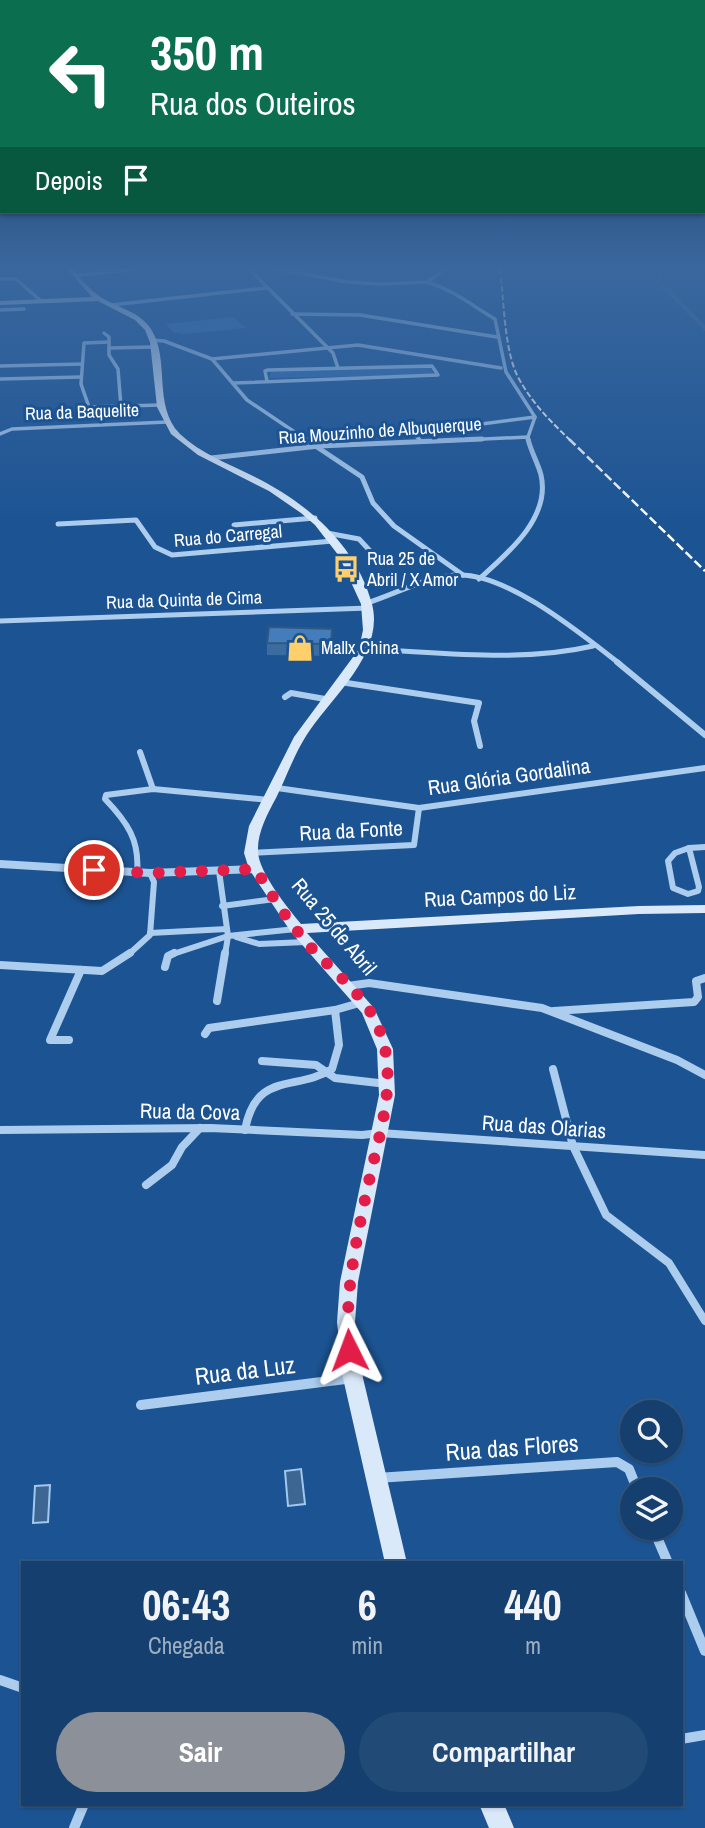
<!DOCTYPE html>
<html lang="pt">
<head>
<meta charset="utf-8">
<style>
	:root { --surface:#153f6e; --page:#224a76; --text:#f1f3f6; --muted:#9dafc2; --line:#345881; --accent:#8c9099 }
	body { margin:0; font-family:"Archivo Narrow",sans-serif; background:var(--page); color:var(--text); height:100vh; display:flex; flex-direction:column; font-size:26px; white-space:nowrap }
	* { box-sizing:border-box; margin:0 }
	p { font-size:23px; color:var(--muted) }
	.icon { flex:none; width:38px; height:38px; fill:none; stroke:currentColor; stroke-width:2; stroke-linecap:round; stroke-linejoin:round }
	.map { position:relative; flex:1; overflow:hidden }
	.panel { position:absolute; left:21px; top:1561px; width:662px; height:245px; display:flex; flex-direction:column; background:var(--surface); border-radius:0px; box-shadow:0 2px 5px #0004,0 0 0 2px var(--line) }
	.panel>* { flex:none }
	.guide { position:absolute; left:0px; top:0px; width:705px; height:214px; box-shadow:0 2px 5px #0004,0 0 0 2px var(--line); background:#0b6e4f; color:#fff; overflow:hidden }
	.tools { position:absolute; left:620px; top:1400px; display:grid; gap:14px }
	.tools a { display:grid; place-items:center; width:63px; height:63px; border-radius:50%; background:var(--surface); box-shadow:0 2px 5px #0004,0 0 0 2px var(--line); font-size:35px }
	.pin { position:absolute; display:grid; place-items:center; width:60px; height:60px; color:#fff; margin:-30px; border:4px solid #fff; border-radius:50%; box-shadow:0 2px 7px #0007 }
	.me { position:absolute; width:77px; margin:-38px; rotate:357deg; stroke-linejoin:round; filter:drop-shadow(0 0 5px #0008) }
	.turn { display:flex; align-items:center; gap:24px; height:147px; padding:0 35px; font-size:32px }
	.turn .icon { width:91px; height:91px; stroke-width:2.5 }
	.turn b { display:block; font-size:49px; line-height:60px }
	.then { display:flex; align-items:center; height:66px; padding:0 35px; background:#0003; gap:14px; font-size:26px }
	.eta { display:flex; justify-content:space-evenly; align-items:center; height:119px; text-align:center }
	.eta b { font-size:42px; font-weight:800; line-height:49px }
	.primary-button { display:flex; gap:14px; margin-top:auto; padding:14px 35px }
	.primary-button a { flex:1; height:80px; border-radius:42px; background:var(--accent); color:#fff; font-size:28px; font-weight:800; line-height:80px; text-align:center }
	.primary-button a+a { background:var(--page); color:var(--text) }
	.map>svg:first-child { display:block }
</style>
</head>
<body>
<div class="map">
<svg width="705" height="1828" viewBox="0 0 705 1828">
	<rect width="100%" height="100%" fill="#1c5493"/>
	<g fill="#306eb1">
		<path d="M233,317L246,328L183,334L173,332L166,324Z"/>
		<path d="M429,367L434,374L431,375L269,378L271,371Z"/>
	</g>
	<g fill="#3e6693" stroke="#a1c8f0" stroke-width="2">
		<path d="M301,1469L305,1504L288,1506L285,1471Z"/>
		<path d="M50,1485L48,1522L33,1523L35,1486Z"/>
	</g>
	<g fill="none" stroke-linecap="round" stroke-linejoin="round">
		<path fill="#3e6693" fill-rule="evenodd" d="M659,269H665L661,281L705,325V331L656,282Z"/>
		<g stroke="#adcdef" stroke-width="3.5">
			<path d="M249,269L333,353L338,368"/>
			<path d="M277,269L348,282L381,284L427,282L446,269"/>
			<path d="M0,279H16L41,301"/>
			<path d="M427,282C454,290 471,305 495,319L506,372L535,417L528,437"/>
			<path d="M111,305L266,288"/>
			<path d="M0,310L24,309"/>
			<path d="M292,314L360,315L497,337"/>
			<path d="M104,333L109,337V355L118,369L121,407"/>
			<path d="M151,340L164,341L212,359L247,400L308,441"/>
			<path d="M109,342L84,343L81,384L89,407L160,405"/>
			<path d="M109,348L153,347"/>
			<path d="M212,359L358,345L501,368"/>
			<path d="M0,366L82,364"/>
			<path d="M0,379L81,377"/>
			<path d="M234,383L438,375L432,366L268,370L265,371L267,381"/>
			<path d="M0,434L12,429L167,422"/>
			<path d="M528,437L529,441"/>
			<path d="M420,440L413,433L535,417"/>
			<path d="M442,441L528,437"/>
		</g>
		<g stroke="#adcdef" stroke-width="5">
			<path d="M305,439L362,477L373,503L394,526L463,575"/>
			<path d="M211,458L319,446L482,439"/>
			<path d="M58,524L136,520L155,547L172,555L333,541"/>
			<path d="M234,525L315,518"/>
			<path d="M327,533L359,539L372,553"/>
			<path d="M479,579C507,554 551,518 541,475C538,463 531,452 528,439"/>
			<path d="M367,603C396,594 429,575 460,575C510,575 581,634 620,664"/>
			<path d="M0,621L369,608"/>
			<path d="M364,649C439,652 520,663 593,646"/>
		</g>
		<g stroke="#adcdef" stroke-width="6">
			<path d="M617,662L705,735"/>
			<path d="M340,682L479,703L474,721L480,746"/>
			<path d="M285,697L291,693L325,699"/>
			<path d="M140,752L153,789"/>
			<path d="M277,788L419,808L705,768"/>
			<path d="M689,848L699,887L698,891L688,894L673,888L668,861L675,853Z"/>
			<path d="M689,848L705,847"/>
			<path d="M251,853L414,845L419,808"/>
			<path d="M219,871L228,936L225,955"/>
			<path d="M137,873C140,840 127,822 105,799L106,795L153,789L269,800"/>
			<path d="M222,906L275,899"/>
			<path d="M150,933L227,929"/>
			<path d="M236,937L259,944L306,942"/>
			<path d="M128,955L150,935L154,882L150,873"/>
			<path d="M170,955L228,936L296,929"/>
		</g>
		<g stroke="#adcdef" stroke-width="8">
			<path d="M0,965L102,971L130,953"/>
			<path d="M165,967L168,956L174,953"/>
			<path d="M348,986L369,983L542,1008L677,1060L705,1075"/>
			<path d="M217,1001L225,953"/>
			<path d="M554,1011L694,1002L698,997L696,981L705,978"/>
			<path d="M205,1034L209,1028L335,1010L363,1002"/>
			<path d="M69,1040H50L81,970"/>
			<path d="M262,1061L316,1065L335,1078L387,1084"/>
			<path d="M553,1069L573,1146L606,1215L669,1263L705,1321"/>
			<path d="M0,1130L210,1128L362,1135L380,1133L705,1155"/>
			<path d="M245,1130C256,1070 296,1092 332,1069L339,1045L335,1010"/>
			<path d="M146,1185L172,1165L182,1147L200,1128"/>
		</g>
		<g stroke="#adcdef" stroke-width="10">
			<path d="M141,1405L353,1378"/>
			<path d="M377,1478L617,1462L629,1469L637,1489"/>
			<path d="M653,1528L668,1563"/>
			<path d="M681,1593L705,1651"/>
			<path d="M0,1680L23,1688"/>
			<path d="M681,1739L705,1735"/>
			<path d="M74,1828L84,1804"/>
		</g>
		<path fill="#adcdef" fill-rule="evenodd" d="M0,860L150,869L256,865L262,869L256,873L150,877L0,868Z"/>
		<g fill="#dae9fa" fill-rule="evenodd">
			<path d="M67,269H73L76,273L137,269L134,271L79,277C86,285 93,292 102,298C119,308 140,312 151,329C171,361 152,405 180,434C200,453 229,464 253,476C306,502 356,544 372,604C385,654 331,697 306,736C294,755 286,778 276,798C267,815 257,833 258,852C259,873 288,908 301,924L639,906L705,905V913L639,914L307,933L374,1008L393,1049L395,1095L358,1282L355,1322L363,1378L407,1563H385L343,1378L337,1322L340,1282L379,1095L377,1049L362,1013L291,932L249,869L244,853L249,826L294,737L359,649L363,630L361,604L339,556L315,525L301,513L269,491L198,455L171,434L157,407L150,342L145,330L135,320L98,301L0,305V301L92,297Z"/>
			<path d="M479,1804H504L514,1828H489Z"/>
		</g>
		<path stroke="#fff" stroke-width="2" stroke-dasharray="6 2.5" stroke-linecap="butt" d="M500,269C504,300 504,350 518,377C531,402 551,422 571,441"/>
		<path stroke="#fff" stroke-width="2.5" stroke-dasharray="9 3.5" stroke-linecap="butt" d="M569,439L705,571"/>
	</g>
	<path fill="#3a6c9f" d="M332,641L331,656L267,655V643Z"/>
	<path fill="#447db9" stroke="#305882" stroke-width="2" d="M269,627L332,629L331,644L267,643Z"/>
	<linearGradient id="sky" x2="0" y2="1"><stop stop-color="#0f2e51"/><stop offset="0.51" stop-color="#3a679e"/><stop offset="1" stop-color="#3a679e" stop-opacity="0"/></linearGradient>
	<rect width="705" height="525" fill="url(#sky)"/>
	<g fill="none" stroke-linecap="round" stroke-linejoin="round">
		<path stroke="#e11d48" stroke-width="12" stroke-dasharray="0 21.6" d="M94,870L150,873L256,869C271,895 288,921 308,944C330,969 363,993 377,1024C400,1074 380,1131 369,1181C357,1237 344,1292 349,1350"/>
	</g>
	<defs>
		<symbol id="bus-bare" viewBox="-9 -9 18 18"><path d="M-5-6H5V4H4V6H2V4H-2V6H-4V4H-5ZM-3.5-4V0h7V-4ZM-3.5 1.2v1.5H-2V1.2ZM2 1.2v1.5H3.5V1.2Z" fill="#fecf6b" stroke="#1c5493" stroke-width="2.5" paint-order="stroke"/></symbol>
		<symbol id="shop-bare" viewBox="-9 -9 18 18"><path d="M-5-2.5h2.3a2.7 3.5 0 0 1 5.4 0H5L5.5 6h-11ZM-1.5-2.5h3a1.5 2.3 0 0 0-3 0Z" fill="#fecf6b" stroke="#1c5493" stroke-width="2.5" paint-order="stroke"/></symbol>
	</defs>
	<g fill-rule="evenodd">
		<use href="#bus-bare" x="327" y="550" width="38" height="38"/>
		<use href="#shop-bare" x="281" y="629" width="38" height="38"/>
	</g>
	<g text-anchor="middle" stroke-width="6" stroke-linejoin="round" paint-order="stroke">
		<g font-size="18" fill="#fff" stroke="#1c5493">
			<text transform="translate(82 412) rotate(-2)" y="6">Rua da Baquelite</text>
			<text transform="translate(380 431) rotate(-4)" y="6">Rua Mouzinho de Albuquerque</text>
			<text transform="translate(228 536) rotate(-5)" y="6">Rua do Carregal</text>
			<text transform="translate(184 600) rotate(-2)" y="6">Rua da Quinta de Cima</text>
		</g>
		<g font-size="18" fill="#fff" stroke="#1c5493" text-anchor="start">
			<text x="367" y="565">Rua 25 de<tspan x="367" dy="21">Abril / X Amor</tspan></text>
			<text x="321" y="654">Mallx China</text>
		</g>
		<g font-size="21" fill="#fff" stroke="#1c5493">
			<text transform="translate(509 777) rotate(-8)" y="7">Rua Glória Gordalina</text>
			<text transform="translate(351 831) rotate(-3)" y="7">Rua da Fonte</text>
			<text transform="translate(500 896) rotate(-3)" y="7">Rua Campos do Liz</text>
			<text transform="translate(334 927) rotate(50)" y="7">Rua 25 de Abril</text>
			<text transform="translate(190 1112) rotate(1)" y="7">Rua da Cova</text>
			<text transform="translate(544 1127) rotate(4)" y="7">Rua das Olarias</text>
		</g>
		<g font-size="24" fill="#fff" stroke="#1c5493">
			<text transform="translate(245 1371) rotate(-7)" y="8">Rua da Luz</text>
			<text transform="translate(512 1448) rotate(-4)" y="8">Rua das Flores</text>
		</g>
	</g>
</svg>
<div class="tools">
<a><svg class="icon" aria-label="search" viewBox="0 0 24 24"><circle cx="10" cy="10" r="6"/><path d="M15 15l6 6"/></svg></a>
<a><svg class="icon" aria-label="layers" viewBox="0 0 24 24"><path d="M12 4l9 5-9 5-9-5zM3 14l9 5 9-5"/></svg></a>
</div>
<div class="pin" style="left:94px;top:870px;background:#d93025"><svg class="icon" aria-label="arrive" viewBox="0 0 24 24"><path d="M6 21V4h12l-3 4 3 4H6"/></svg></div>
<svg class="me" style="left:349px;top:1350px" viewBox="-20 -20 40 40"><path d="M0-17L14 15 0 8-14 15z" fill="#e11d48" stroke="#fff" stroke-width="4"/></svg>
<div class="guide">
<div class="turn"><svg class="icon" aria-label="left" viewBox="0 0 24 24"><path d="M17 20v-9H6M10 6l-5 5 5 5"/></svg><div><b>350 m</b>Rua dos Outeiros</div></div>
<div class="then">Depois<svg class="icon" aria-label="arrive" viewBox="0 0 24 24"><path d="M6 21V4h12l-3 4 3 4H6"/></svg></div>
</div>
<section class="panel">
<div class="eta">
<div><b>06:43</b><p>Chegada</p></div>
<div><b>6</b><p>min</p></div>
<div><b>440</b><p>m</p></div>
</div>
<div class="primary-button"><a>Sair</a><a>Compartilhar</a></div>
</section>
</div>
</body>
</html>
